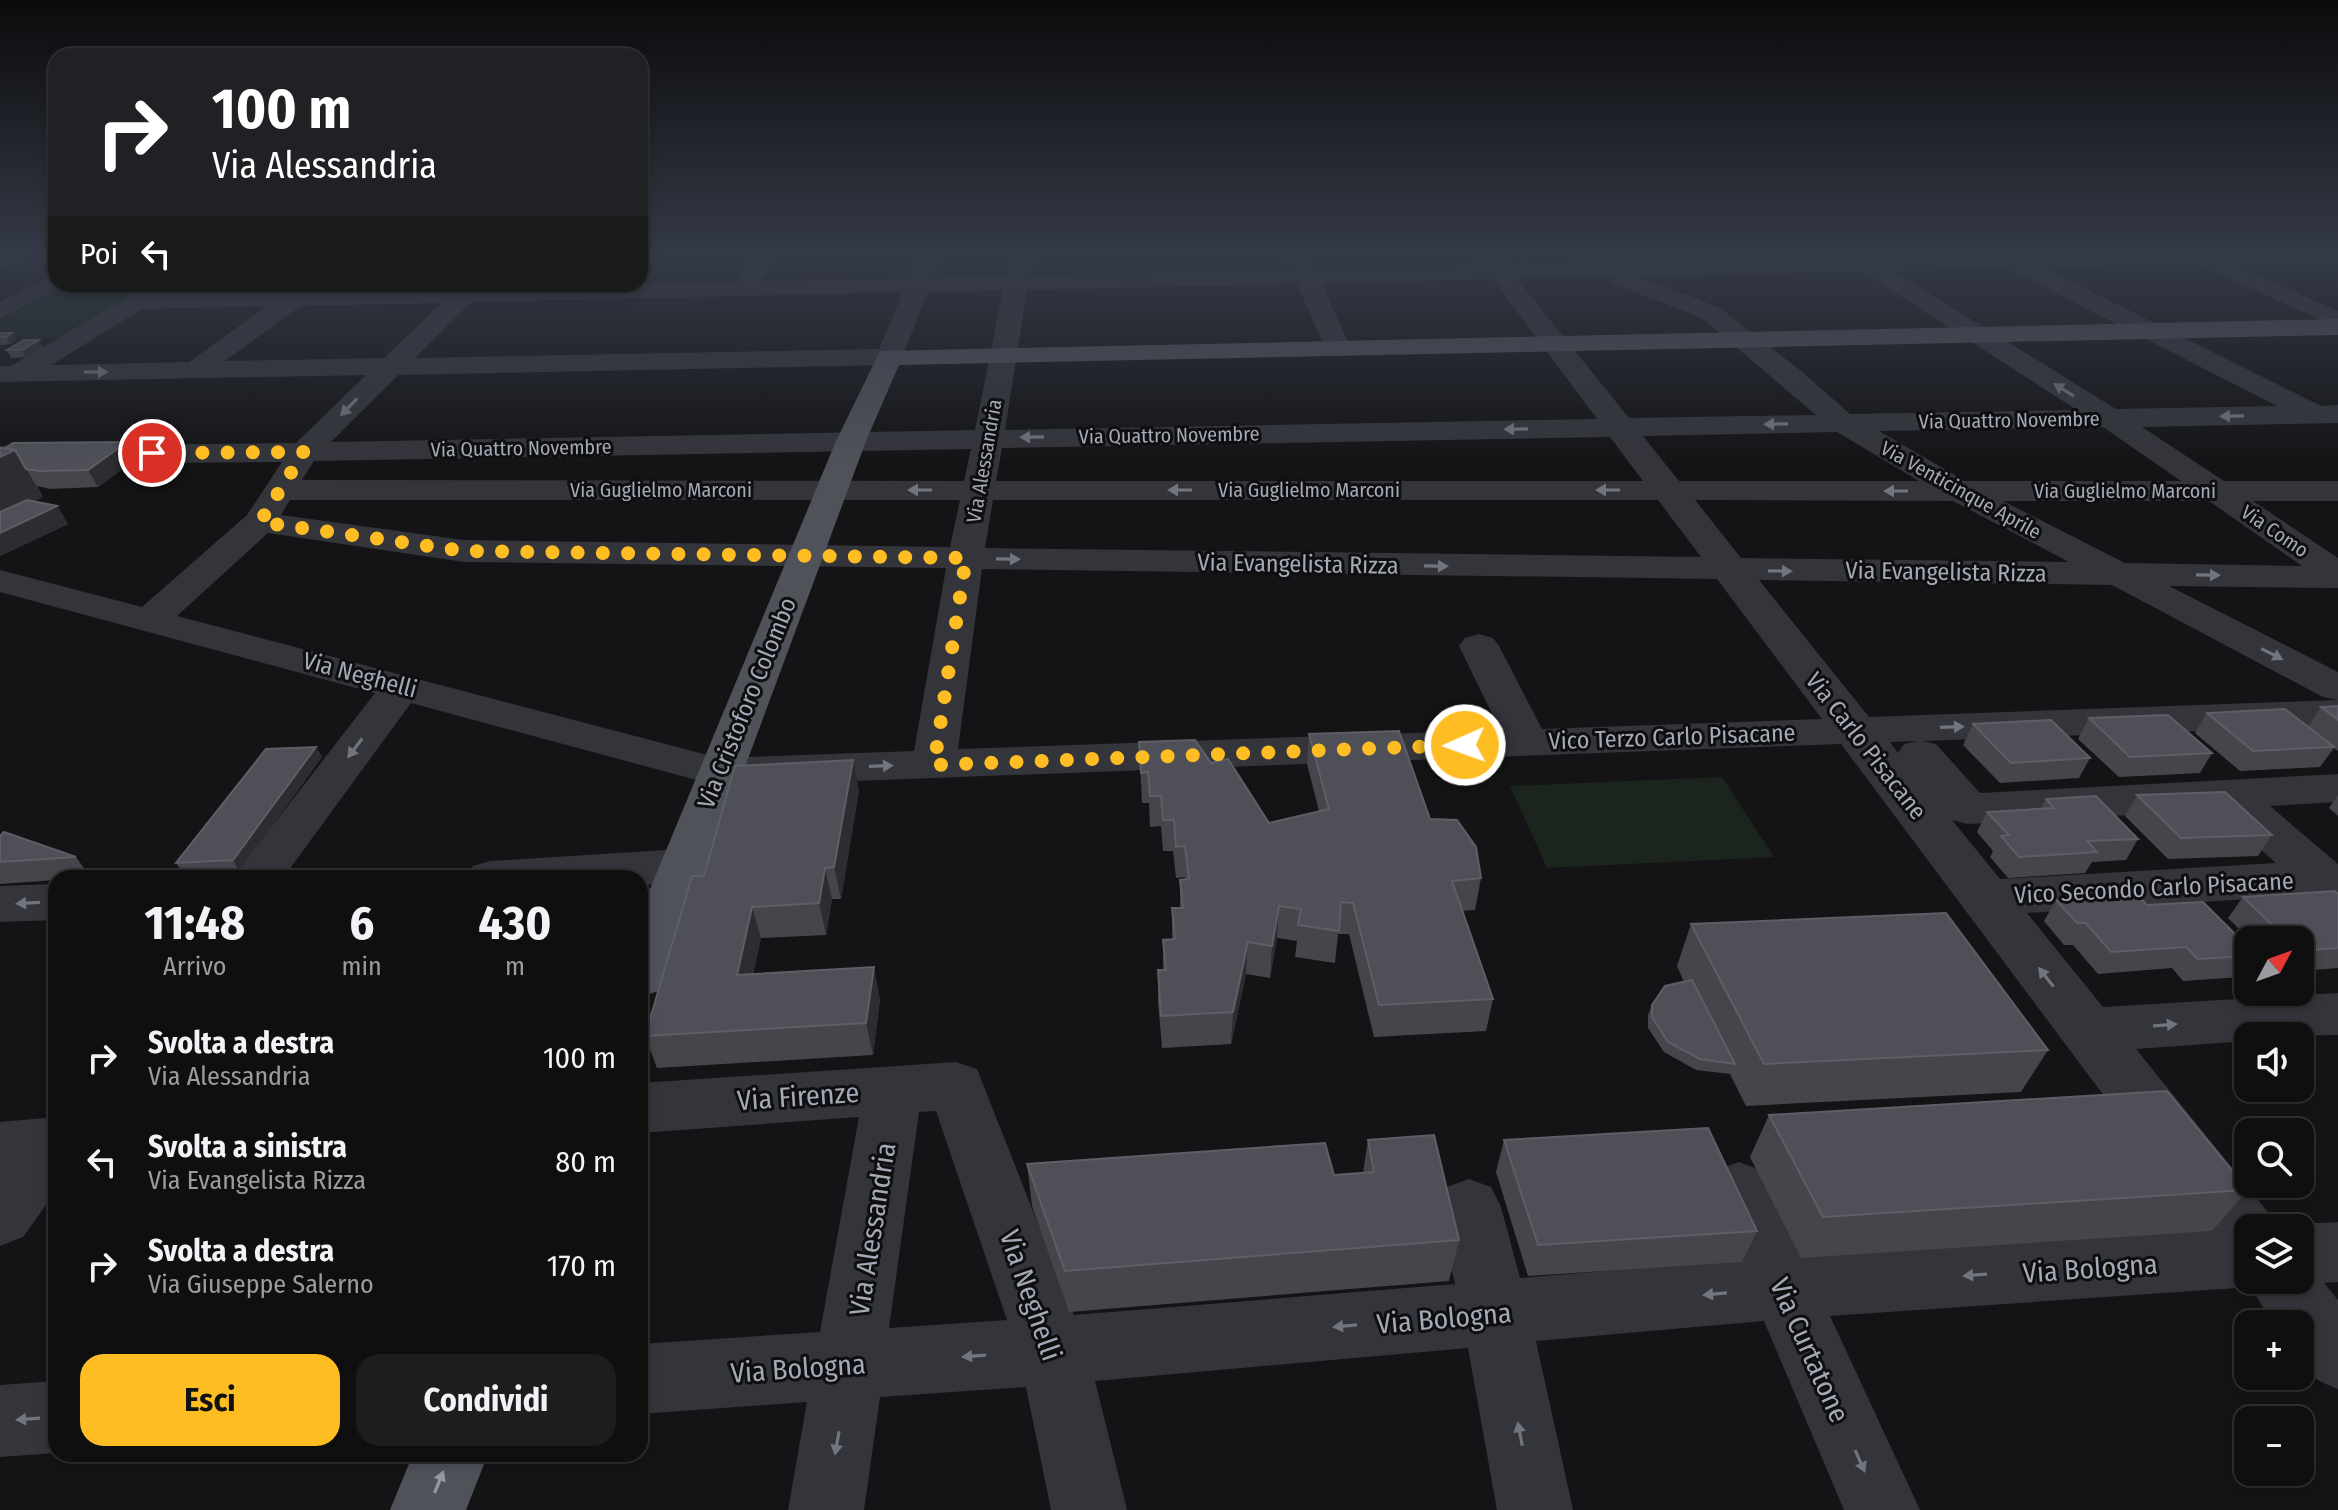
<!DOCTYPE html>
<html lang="it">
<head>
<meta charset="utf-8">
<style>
	:root { --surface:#0f0f10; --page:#1d1d1e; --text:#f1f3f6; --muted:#9b9c9f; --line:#2f2f30; --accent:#febe23 }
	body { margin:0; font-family:"Fira Sans Condensed",sans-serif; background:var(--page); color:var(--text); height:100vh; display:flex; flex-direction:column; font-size:30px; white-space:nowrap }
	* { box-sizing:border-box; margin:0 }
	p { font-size:26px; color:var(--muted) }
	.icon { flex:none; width:44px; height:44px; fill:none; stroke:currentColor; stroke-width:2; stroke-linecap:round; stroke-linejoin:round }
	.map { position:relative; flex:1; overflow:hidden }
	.sheet { position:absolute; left:48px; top:870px; width:600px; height:592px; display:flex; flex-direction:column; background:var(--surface); border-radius:24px; box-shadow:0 4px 12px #0003,0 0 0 2px var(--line) }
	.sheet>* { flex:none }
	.top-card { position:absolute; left:48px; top:48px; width:600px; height:244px; border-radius:24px; box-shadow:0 4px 12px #0003,0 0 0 2px var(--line); background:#202124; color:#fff; overflow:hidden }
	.needle { width:52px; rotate:49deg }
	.controls { position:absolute; left:2234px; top:926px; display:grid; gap:16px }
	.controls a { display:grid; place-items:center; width:80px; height:80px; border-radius:16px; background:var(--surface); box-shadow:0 4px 12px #0003,0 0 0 2px var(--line); font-size:40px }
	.pin { position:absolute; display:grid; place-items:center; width:68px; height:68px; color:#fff; margin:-34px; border:4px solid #fff; border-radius:50%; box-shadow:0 2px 8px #0007 }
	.me { position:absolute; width:88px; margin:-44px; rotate:268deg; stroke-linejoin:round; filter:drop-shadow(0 0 6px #0008) }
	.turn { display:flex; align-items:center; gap:28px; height:168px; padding:0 32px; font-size:36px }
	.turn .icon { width:104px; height:104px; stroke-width:2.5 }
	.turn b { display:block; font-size:56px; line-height:68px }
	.then { display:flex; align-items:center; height:76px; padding:0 32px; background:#0003; gap:16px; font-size:30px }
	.eta { display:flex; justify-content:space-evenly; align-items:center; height:136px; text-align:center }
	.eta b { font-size:48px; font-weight:700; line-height:56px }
	.action { display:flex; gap:16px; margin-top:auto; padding:16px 32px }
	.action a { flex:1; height:92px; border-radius:24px; background:var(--accent); color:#111; font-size:32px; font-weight:700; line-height:92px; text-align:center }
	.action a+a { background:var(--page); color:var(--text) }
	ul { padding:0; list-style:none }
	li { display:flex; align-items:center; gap:24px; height:104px; padding:0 32px }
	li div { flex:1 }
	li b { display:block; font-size:30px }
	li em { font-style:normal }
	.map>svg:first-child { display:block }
</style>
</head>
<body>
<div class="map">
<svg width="2338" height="1510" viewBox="0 0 2338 1510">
	<rect width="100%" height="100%" fill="#141416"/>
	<g fill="#1b241d">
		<path d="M145,288L61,338L0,340V320L57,289Z"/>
		<path d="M1722,777L1774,857L1547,868L1510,786Z"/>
	</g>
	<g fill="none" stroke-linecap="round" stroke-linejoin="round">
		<g fill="#34353b" fill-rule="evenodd">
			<path d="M640,254H652L648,260L640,262Z"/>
			<path d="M753,254H775L760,281L909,278L920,254H942L933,278L1006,276L1011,254H1033L1030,275L1292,270L1285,254H1307L1314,269L1482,266L1474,254H1497L1506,265L1853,258L1862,254L1872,257L2338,254V261L2230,263L2338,311V328L2199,264L2042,267L2321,406L2338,405V423L2142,427L2224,481H2338V501H2253L2338,558V588L2169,586L2338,672V700L2323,697L2112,585L1759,580L1869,717L2338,700V726L1923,741L1936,744L1980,793L2338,774V802L2270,806L2338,864V904L2317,900L2311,895L2027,913L2103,1007L2338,993V1035L2248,1036V1041L2136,1049L2271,1216L2276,1228H2248V1280H2300V1228H2289L2300,1224L2338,1222V1282L2324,1283L2338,1300V1389C2297,1373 2300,1365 2300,1324H2273L2251,1287L1830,1316L1920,1510H1844L1764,1321L1536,1341L1573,1510H1497L1468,1348L1095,1381L1127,1510H1051L1026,1387L880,1397L864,1510H788L807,1402L640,1414V1344L820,1332L859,1117L640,1133V1083L956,1062L977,1069L1074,1315L1455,1284L1437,1207L1447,1187L1469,1179L1491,1187L1501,1207L1520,1278L1738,1260L1708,1189L1717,1170L1739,1162L1761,1170L1802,1255L2205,1231L1841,744L719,786L411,703L283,878H232L375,693L0,592V570L142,607L247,515L282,462L0,464V446L296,443L366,375L0,382V366H11L150,284H169L172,288L167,294L298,289L457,288L461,284H485L484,287L736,282ZM2010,268L2011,270L2277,406L2116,409L1893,271ZM1862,271L2077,410L1850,414L1800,370L1720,308L1636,276ZM1612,277L1614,284L1702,318L1816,415L1629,418L1517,279ZM1493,279L1597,419L1005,430L1027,290L1297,284L1325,348L1329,354H1347L1351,348L1321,283ZM1003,290L975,430L331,442L398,375L889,365L898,363L902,357L928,292ZM903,292L879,349L415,358L471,302ZM442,303L384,358L225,361L300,306ZM267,306L189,362L51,365L142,309ZM2103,427L2181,481H1965L1879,431ZM1837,432L1919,481H1679L1643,436ZM1610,437L1643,481H996L1002,448ZM971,449L964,481L302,480L314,461ZM290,500H960L950,547L464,540L281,515ZM993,500H1658L1701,557L985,548ZM1695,500L1953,501L2069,562L1741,558ZM2003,501H2209L2302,566L2125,563ZM268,533L464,562L946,568L914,751L719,758L177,616ZM982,569L1717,579L1822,719L1542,729L1499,646L1493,638L1479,634L1465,638L1459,646L1500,730L958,749ZM1917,741L1904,744L1898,753L1890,742ZM2216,810L2276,863L2000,879L1952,820L1968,824ZM936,1111L1007,1320L889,1328L919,1112Z"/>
			<path d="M56,274V284H66L64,286L0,319V302Z"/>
			<path d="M682,849L699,854L706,866L699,878L682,883L640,885V878H465L473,866L490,861Z"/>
			<path d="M56,884V920L0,922V886Z"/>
			<path d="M56,1117V1191L23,1237L0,1246V1122Z"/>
			<path d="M56,1381V1453L0,1457V1385Z"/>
		</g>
		<g fill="#50525a" fill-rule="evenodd">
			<path d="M2338,319V335L899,365L866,441L667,977L659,991L640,997V913L836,441L880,351Z"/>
			<path d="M413,1454H488L466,1510H390Z"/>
		</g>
	</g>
	<g fill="#45454b">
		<path d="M1784,254H1850L1848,260L1793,261Z"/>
		<path d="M0,333H12L16,340L10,344L0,345Z"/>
		<path d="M43,347L26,357L11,358L7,350Z"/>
		<path d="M127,442L136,459L98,487L50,489L37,486L43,497L33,501L57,506L68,524L0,556L5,448Z"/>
		<path d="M2338,706V751L2334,748L2320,767L2240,771L2195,733L2207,713L2308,727L2321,707Z"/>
		<path d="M2089,718L2212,753L2200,773L2119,777L2078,739Z"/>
		<path d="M1973,724L2090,758L2079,778L2000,783L1963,745Z"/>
		<path d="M1309,734L1430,819L1481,878L1475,910L1462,911L1493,999L1486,1031L1374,1037L1349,934H1338L1335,963L1295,957L1297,941L1277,938L1270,978L1246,974L1231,1044L1162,1048L1158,1002V970H1163V940L1172,939V908H1180V880H1185V877L1176,878L1173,851H1163L1161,826L1150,827L1149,803H1142L1139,742L1211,763L1269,823L1319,811L1307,764Z"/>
		<path d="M316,747L322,757L239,871L183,873L176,863Z"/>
		<path d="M859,790L841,899H832L826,935L761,938L753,974L880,999L873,1055L657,1068L645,1036L704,876Z"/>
		<path d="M2137,795L2272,835L2258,856L2168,859L2125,816Z"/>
		<path d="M2338,795V816L2329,808Z"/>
		<path d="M2046,799L2138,839L2126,860L2092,862L2085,873L2008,878L1990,857L1993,851L1977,832L1987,812L2041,808Z"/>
		<path d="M76,857L91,878H56V880L0,884V862Z"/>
		<path d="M2338,894V968L2300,971V940H2250L2228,918L2243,897Z"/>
		<path d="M2056,900L2147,905L2248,947V967L2241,977L2183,981L2172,968L2098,974L2073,945H2064L2044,921Z"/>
		<path d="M1691,924L2048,1050L2021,1092L1746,1106L1730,1074L1696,1070L1664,1052L1648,1028V1015L1652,1005L1684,982L1677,966Z"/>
		<path d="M1769,1115L2248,1190L2212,1231L1801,1258L1750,1157Z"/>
		<path d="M1368,1140L1459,1240L1449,1281L1069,1312L1032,1206L1027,1164L1334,1175L1363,1173Z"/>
		<path d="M1504,1140L1757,1231L1742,1262L1528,1276L1496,1172Z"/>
	</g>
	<g fill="#2d2d31">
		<path d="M0,254H19L22,260L0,270Z"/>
		<path d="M12,333L16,340L10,344L6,337Z"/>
		<path d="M39,340L43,347L26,357L22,350Z"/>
		<path d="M127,442L136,459L98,487L88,470Z"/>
		<path d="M15,450L43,497L0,518V457Z"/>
		<path d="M57,506L68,524L0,556V533Z"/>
		<path d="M316,747L322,757L239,871L233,860Z"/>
		<path d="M853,760L859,790L841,899L834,867Z"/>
		<path d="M825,868L832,899L826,935L819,903Z"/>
		<path d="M1279,906L1277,938L1270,978L1272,946Z"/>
		<path d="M752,907L761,938L746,1006L737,975Z"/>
		<path d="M1248,942L1246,974L1231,1044L1233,1012Z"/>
		<path d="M874,967L880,999L873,1055L866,1023Z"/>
	</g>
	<g fill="#4f5057" stroke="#5d5e66" stroke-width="2">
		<path d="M0,333H12L6,337H0Z"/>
		<path d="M24,340H39L22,350H7Z"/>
		<path d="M127,442L88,470L40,471L26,469L15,450L5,448L13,443Z"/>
		<path d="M0,448L15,450L0,457Z"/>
		<path d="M27,500L57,506L0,533V512Z"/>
		<path d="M2338,706V720L2321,707Z"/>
		<path d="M2285,709L2334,747L2253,751L2207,713Z"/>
		<path d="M2168,715L2212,753L2130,757L2089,718Z"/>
		<path d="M2051,720L2090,758L2011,763L1973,724Z"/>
		<path d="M1399,731L1430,819L1457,820L1476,847L1481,878L1452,881L1493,999L1379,1005L1353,903L1341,902L1339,931L1298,925L1301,909L1279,906L1272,946L1248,942L1233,1012L1161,1016L1158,970H1166L1163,940L1175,939L1172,908H1183L1180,880L1189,879L1185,846L1176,847L1174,820H1163L1161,796H1150L1148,772L1141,773L1139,742L1195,740L1211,763L1228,759L1269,823L1329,809L1309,734Z"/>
		<path d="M316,747L233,860L176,863L266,749Z"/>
		<path d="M853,760L834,867L825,868L819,903L752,907L737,975L874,967L866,1023L645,1036L692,876H704L735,766Z"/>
		<path d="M2225,792L2272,835L2181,838L2137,795Z"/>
		<path d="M2096,796L2138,839L2087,841L2097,852L2019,857L2001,836L2009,835L1987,812L2054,808L2046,799Z"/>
		<path d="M4,832L76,857L0,862V836Z"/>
		<path d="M2335,891L2338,894V948L2300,951V940H2288L2243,897Z"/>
		<path d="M2137,895L2147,905L2203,902L2248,947V956L2198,959L2186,947L2111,952L2086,923H2077L2056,900Z"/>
		<path d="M1946,913L2048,1050L1764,1064L1691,924Z"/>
		<path d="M1692,980L1735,1064L1700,1059L1668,1042L1652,1017V1005L1665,986Z"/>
		<path d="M2167,1091L2248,1190L1823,1217L1769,1115Z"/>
		<path d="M1708,1128L1757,1231L1538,1245L1504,1140Z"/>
		<path d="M1434,1135L1459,1240L1065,1271L1027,1164L1325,1143L1334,1175L1374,1172L1368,1140Z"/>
	</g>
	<defs><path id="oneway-solid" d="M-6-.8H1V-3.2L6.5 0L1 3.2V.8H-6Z" transform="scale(2)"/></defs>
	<g fill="#72757f">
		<use href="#oneway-solid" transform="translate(96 372) rotate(-1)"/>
		<use href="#oneway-solid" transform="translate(2064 390) rotate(-148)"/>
		<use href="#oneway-solid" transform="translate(349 407) rotate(134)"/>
		<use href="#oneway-solid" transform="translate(2232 416) rotate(179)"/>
		<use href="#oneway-solid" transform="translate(1776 424) rotate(179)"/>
		<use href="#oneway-solid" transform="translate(1516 429) rotate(179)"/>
		<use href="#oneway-solid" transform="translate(1032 437) rotate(179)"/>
		<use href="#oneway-solid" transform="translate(920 490) rotate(180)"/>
		<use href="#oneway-solid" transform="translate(1180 490) rotate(-180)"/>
		<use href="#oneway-solid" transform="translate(1608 490) rotate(-180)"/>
		<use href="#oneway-solid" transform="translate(1896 491) rotate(-180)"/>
		<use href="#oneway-solid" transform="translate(1008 559) rotate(1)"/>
		<use href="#oneway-solid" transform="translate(1436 566) rotate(1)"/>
		<use href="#oneway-solid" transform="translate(1780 571) rotate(1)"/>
		<use href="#oneway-solid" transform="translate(2208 575) rotate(1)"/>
		<use href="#oneway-solid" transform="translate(2272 654) rotate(27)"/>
		<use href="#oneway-solid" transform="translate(1952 727) rotate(-2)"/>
		<use href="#oneway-solid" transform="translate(355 748) rotate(127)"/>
		<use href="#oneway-solid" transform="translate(881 766) rotate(-2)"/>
		<use href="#oneway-solid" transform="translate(28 903) rotate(177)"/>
		<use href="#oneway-solid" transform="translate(2046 977) rotate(-128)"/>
		<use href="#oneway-solid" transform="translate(2165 1025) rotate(-4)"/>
		<use href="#oneway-solid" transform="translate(1975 1275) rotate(176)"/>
		<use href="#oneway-solid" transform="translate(1715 1294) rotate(175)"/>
		<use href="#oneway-solid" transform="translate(1345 1326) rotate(175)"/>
		<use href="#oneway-solid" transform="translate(974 1356) rotate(176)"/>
		<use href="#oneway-solid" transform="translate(28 1419) rotate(176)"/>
		<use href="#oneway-solid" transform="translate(1520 1434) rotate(-101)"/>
		<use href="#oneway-solid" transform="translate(837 1443) rotate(100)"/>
		<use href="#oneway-solid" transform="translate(1860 1461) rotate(66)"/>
	</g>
	<use fill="#9398a4" href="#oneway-solid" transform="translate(439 1482) rotate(-68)"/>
	<linearGradient id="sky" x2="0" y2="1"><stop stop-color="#0b0b0c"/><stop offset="0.55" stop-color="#343a47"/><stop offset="1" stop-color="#343a47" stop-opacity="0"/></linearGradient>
	<rect width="2338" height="465" fill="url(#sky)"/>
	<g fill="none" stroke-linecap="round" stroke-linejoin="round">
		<path stroke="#febe23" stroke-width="14" stroke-dasharray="0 25.2" d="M152,453L304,452L260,522L464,551L966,558L934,765L1465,745"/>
	</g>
	<g text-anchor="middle" stroke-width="6" stroke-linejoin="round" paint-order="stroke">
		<g font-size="20" fill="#a4a9b7" stroke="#0f0f11">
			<text transform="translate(2009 420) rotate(-1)" y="7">Via Quattro Novembre</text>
			<text transform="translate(1169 435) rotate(-1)" y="7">Via Quattro Novembre</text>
			<text transform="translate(521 448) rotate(-1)" y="7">Via Quattro Novembre</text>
			<text transform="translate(984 461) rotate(-80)" y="7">Via Alessandria</text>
			<text x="661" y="497">Via Guglielmo Marconi</text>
			<text x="1309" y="497">Via Guglielmo Marconi</text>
			<text transform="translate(1961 490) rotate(29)" y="7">Via Venticinque Aprile</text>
			<text x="2125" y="498">Via Guglielmo Marconi</text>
			<text transform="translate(2275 531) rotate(34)" y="7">Via Como</text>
		</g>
		<g font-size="24" fill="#a4a9b7" stroke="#0f0f11">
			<text transform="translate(1298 564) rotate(1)" y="8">Via Evangelista Rizza</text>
			<text transform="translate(1946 572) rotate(1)" y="8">Via Evangelista Rizza</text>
			<text transform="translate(360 675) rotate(15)" y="8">Via Neghelli</text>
			<text transform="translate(747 703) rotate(-68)" y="8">Via Cristoforo Colombo</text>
			<text transform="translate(1672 737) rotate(-2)" y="8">Vico Terzo Carlo Pisacane</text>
			<text transform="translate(1866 746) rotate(52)" y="8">Via Carlo Pisacane</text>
			<text transform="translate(2154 888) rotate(-3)" y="8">Vico Secondo Carlo Pisacane</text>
		</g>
		<g font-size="28" fill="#a4a9b7" stroke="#0f0f11">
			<text transform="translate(798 1096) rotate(-4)" y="10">Via Firenze</text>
			<text transform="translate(872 1229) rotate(-81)" y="10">Via Alessandria</text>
			<text transform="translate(2090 1268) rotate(-4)" y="10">Via Bologna</text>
			<text transform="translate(1031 1295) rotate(71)" y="10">Via Neghelli</text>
			<text transform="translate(1444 1318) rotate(-5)" y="10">Via Bologna</text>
			<text transform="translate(1810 1350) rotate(66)" y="10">Via Curtatone</text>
			<text transform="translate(798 1368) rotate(-4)" y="10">Via Bologna</text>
		</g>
	</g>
</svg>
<div class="controls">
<a><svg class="needle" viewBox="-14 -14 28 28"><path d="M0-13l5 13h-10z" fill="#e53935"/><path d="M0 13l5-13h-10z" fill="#9b9c9f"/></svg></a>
<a><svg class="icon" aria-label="sound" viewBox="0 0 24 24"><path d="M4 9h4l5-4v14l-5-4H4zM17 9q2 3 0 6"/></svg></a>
<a><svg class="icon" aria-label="search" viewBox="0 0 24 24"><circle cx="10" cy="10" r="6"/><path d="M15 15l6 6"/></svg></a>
<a><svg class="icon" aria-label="layers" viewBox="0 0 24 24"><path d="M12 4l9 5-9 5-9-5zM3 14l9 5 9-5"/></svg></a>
<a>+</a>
<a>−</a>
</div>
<div class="pin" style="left:152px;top:453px;background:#d93025"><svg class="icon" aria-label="arrive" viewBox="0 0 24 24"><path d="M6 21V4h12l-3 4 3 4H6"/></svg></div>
<svg class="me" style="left:1465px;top:745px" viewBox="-20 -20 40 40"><circle r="17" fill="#febe23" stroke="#fff" stroke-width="3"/><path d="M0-11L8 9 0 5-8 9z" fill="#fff"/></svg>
<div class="top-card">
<div class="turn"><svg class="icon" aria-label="right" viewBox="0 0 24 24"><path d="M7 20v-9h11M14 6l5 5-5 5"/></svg><div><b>100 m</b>Via Alessandria</div></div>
<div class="then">Poi<svg class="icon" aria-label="left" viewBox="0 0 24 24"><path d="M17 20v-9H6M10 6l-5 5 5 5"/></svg></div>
</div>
<section class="sheet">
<div class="eta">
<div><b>11:48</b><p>Arrivo</p></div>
<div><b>6</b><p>min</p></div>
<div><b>430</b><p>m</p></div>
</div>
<ul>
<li><svg class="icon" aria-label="right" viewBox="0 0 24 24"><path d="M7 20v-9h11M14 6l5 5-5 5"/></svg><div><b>Svolta a destra</b><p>Via Alessandria</p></div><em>100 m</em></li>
<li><svg class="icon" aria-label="left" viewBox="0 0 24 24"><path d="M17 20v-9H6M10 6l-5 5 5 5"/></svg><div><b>Svolta a sinistra</b><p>Via Evangelista Rizza</p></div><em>80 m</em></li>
<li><svg class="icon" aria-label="right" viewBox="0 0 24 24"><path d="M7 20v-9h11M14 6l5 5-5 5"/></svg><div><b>Svolta a destra</b><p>Via Giuseppe Salerno</p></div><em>170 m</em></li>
</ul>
<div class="action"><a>Esci</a><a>Condividi</a></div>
</section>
</div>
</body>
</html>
